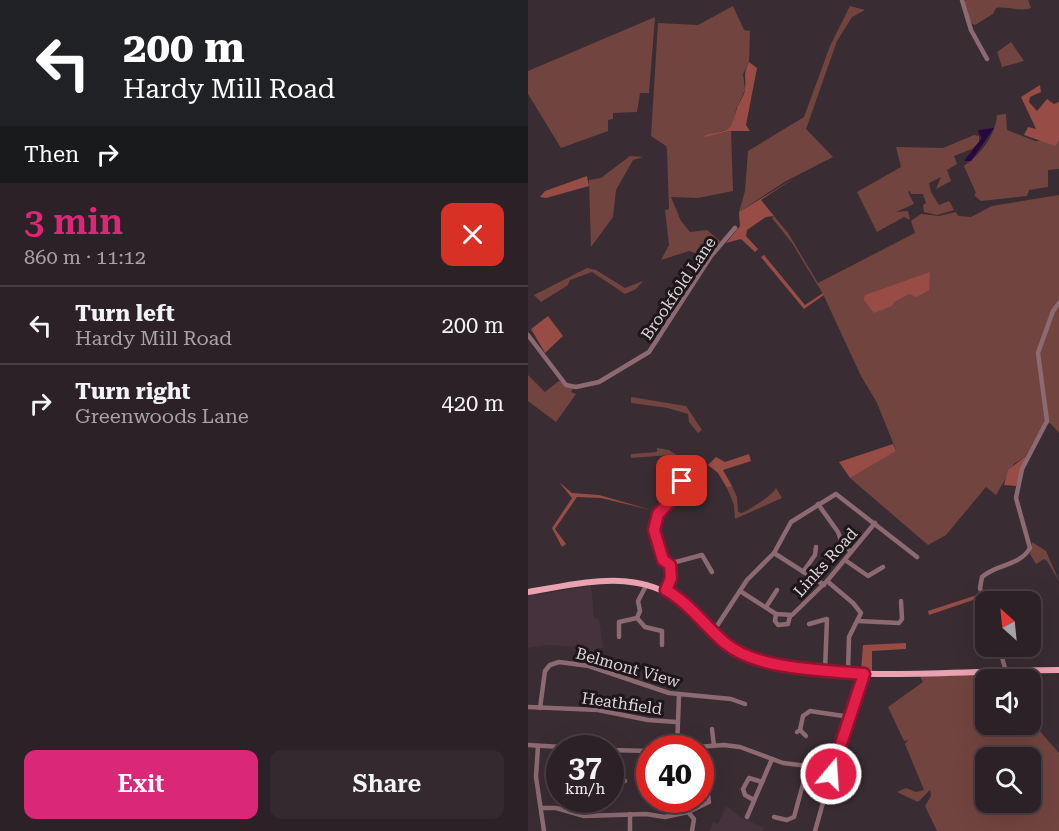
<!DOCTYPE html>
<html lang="en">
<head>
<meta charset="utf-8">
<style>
	:root { --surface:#2c2126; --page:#34292e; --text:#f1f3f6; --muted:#a6a3a7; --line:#483e43; --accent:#db2777 }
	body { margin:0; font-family:"Roboto Serif",serif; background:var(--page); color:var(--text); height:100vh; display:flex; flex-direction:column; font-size:22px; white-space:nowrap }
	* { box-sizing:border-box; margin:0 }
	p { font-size:20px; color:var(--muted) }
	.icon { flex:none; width:33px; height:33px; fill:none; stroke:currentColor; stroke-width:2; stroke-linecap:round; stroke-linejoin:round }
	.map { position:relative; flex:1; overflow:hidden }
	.details { display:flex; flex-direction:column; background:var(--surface); width:528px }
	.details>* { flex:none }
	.hud { background:#202124; color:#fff; overflow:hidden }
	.needle { width:39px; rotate:333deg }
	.buttons { position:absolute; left:447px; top:591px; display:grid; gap:12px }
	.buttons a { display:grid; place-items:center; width:66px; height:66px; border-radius:12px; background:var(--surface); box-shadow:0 6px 24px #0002,0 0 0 2px var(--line); font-size:30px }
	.speed { position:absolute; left:18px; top:735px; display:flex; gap:12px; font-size:30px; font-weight:700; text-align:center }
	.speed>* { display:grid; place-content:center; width:78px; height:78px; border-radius:50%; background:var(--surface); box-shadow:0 6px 24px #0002,0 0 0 2px var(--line); line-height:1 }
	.speed small { font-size:15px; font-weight:400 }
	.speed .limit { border:9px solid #d22; background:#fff; color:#111 }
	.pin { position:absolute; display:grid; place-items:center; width:51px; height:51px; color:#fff; margin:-26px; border-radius:12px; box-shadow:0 3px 9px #0006 }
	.me { position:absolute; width:66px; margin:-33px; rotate:18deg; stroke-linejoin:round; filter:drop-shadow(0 0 4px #0008) }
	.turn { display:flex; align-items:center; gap:21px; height:126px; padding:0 24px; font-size:27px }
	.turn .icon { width:78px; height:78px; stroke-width:2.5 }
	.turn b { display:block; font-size:42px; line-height:51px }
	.then { display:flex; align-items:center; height:57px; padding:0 24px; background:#0003; gap:12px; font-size:22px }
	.round { display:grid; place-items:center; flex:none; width:63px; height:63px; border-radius:12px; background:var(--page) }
	.summary { display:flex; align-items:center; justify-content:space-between; height:102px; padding:0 24px }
	h1 { font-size:36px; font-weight:600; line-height:45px; color:var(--accent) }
	.primary-button { display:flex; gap:12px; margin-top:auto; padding:12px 24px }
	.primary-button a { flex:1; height:69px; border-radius:12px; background:var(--accent); color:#fff; font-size:24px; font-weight:600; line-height:69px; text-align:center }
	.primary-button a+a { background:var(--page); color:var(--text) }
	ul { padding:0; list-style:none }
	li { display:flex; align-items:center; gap:18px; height:78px; padding:0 24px; border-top:2px solid var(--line) }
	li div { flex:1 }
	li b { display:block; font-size:22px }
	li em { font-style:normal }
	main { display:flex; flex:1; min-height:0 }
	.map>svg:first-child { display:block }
</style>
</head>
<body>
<main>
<section class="details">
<div class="hud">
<div class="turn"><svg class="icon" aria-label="left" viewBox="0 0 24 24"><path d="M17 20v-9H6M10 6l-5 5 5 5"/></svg><div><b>200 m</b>Hardy Mill Road</div></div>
<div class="then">Then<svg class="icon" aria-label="right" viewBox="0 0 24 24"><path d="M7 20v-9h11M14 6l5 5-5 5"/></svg></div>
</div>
<div class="summary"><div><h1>3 min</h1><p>860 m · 11:12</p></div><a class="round" style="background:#d93025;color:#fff"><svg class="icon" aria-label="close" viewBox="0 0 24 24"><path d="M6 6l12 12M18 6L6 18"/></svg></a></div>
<ul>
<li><svg class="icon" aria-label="left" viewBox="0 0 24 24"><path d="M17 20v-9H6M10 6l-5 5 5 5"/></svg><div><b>Turn left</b><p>Hardy Mill Road</p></div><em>200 m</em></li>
<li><svg class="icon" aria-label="right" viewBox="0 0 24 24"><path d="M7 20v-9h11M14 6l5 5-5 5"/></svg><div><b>Turn right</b><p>Greenwoods Lane</p></div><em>420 m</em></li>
</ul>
<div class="primary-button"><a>Exit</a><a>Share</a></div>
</section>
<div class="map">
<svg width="531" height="831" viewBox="0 0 531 831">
	<rect width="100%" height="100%" fill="#3a2c33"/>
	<g fill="#46323d">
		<path d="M63,586L66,618L71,619L75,648H69L65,664L54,661L56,647L18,645L0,648V596Z"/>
		<path d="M198,806L212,817L236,828L235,831H182L185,821L190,824Z"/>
	</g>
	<g fill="#72443f" fill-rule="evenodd">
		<path d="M439,0H500L503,8C491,12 481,6 468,8L465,14L447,25L443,23L436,1Z"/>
		<path d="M205,6L216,30L222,31L221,62L215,74L217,90L208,109L206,125L202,129L177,136L203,131L205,191L170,198L143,197L153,221L162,232L179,230L192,241L180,257L161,251L133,260L141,245L137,210L141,209L139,150L138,146L123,136L130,23L170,25Z"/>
		<path d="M322,6L337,10L324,17L309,41L278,129L305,157L258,181L211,212L217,191L220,151L276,117L302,46Z"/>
		<path d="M127,17L121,93H112L109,112L85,113V119L80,120V131L33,148L0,94V71Z"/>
		<path d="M483,42L496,61L474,67L469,52Z"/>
		<path d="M478,114L479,130L507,141L531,140V169L520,170V187L501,190L499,196L453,201L446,195L448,193L436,166C452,155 468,135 469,115Z"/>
		<path d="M446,135L451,136V142L444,149L426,156L429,164L419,170L423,181L408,189L413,177L401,183L403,192L411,205L421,201L426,210L409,215L396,212L395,205L398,203L395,194H383L382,191L380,192L386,204L368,212L380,211L382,220L376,217L349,232L329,192L373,167L368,147L415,148Z"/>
		<path d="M102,156L115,157L105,160L88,190L85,217L63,247L61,180L73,178Z"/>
		<path d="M531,195V433L522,423L516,425L498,456L486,464L468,495L458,487L418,535L400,545L322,478L368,450L349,403L332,374L295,294L264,243L244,218L246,216L260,233L290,283L387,233L383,221L393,214L411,216L428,212L430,216L443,217L464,206Z"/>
		<path d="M59,268L68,270L97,288L115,281L108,289L97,294L64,272L42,280L40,285L13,302L6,295Z"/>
		<path d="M0,375L17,392L31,381L45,388L43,392L48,394L28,422L0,401Z"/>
		<path d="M103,397L158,406L174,430L170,433L161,422L160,414L140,408L103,403Z"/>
		<path d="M129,448L141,450L169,469L141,455L103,458V454L129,452Z"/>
		<path d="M204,486L209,497L210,512L214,513C221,510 245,495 248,488L254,498L207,519L206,505L199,488Z"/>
		<path d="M504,542L518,551L531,581L519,561L516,559L508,564L502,554Z"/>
		<path d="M405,674L480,675L478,679L458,680V724H502L503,721L531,753V831H409L397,806L403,796L402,790L390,802L369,792L378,788L388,792L396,790L377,744L380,740L376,741L360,707L395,682L392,676H373ZM458,758H502V802H458Z"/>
	</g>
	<g fill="#974c45">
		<path d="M221,62L229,68L218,125L222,131H202L177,137V135C203,129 202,134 209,108C211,102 216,96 217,90C219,77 214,76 221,62Z"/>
		<path d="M512,85L513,92L502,97L501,102L509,111L519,99L526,104L531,102V140L527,146L496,135L500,127L508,129L493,97Z"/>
		<path d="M59,176L61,186L18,198L12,197L17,191Z"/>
		<path d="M268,177L233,200L246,216L238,217L219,230L218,236L230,249L227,252L213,239L198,243L212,226L211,212Z"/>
		<path d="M236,255L277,305L295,293L296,295L276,309L233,257Z"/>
		<path d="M402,272L401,290L389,297L381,294L366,302L364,306L346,313L336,300L337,295Z"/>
		<path d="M20,316L35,336L17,353L3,329Z"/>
		<path d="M365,444L368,451L322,478L311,462Z"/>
		<path d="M221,454L223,461L195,470L204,486L199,488L190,473L180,465L188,457L197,462Z"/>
		<path d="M498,456L488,486L476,485L480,470Z"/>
		<path d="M31,482L44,493L71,495L123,510L73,498L49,497L27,529L38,544L34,547L24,528L44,498Z"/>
		<path d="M452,594L457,615L451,598L401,615L400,611Z"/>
		<path d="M378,643V649L344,651V671H333L335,645Z"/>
	</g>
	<path fill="#270741" d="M466,128L443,161H436L454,138L450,132L451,130Z"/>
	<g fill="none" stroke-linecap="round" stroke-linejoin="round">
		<g stroke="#8d6a71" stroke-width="4.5">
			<path d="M434,0L443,30L459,59"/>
			<path d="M0,335L38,385L48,387L71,382L121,352L183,256L207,228"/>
			<path d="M290,504L310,532L314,543L323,552"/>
			<path d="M246,553L296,585"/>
			<path d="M317,560L340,576L355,567"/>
			<path d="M142,565L136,562C129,546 121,528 132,512C136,506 144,502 148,495C155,484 155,477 169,471"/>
			<path d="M275,572L287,555L288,547"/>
			<path d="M299,581L325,603L333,613L321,637L320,672"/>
			<path d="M119,584L110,601L112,611L109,618L117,627L134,631V645"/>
			<path d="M138,590L143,578L141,566L144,563L174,555L184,572"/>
			<path d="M212,591L248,614L264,615L299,581L347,523"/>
			<path d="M238,607L249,590"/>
			<path d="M458,607L452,588L454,577C468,564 492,566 502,548L488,498L494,469L519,421L510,353L525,311L531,303"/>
			<path d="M248,614L247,621L250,625L260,624L262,616"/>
			<path d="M330,621L371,623L374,619L373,601"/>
			<path d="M281,624L299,619L297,670"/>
			<path d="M185,632L219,580L246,553L263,522L308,494L389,557"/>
			<path d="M91,637V622L109,618"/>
			<path d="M471,646L478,672"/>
			<path d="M0,707L70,710L120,720L148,722"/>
			<path d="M12,708L17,671L22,665L31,662L61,666L141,693L203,699L217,704"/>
			<path d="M184,729L186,746"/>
			<path d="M272,730L275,716L282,711L322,717"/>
			<path d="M269,732L272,730L278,736"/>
			<path d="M0,745L50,748"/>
			<path d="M10,746L8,777L16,831"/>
			<path d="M149,748L151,695"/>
			<path d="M156,748L196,745L212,747L255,763L280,766L303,774"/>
			<path d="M82,750L122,751"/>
			<path d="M82,782L97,781"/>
			<path d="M87,782L88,751"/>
			<path d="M226,800L217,795L215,789L221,778L234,782"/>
			<path d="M14,808H28L56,816L118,814L137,817L160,812L166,819L164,831"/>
			<path d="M160,812L181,802L180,795L172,792"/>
			<path d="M219,817L244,759"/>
			<path d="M246,817L259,820L266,817L280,766"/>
			<path d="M102,831V814"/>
			<path d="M287,831L303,774L336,674"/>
		</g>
		<path stroke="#eaa2b0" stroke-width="6" d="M0,592C60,582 118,565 167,613C184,631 203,653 228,660C324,684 432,670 531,670"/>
	</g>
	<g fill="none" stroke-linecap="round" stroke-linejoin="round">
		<defs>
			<path id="route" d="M154,481L149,494L130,514L126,530L135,560L142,565L143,578L138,590C161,603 177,626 197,643C229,670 295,670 336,674L303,774"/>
		</defs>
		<use href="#route" stroke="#92132f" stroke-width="15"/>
		<use href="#route" stroke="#e11d48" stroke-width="10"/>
	</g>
	<g text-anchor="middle" stroke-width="6" stroke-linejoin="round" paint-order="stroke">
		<g font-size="16" fill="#ded5d9" stroke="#1d161a">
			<text transform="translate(150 288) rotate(-56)" y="6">Brookfold Lane</text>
			<text transform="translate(297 562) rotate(-48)" y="6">Links Road</text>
			<text transform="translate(100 667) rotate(16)" y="6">Belmont View</text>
			<text transform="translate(94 703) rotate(8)" y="6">Heathfield</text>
		</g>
	</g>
</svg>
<div class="buttons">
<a><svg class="needle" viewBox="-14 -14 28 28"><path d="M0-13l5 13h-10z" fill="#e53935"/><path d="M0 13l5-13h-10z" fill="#a6a3a7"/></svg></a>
<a><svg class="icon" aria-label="sound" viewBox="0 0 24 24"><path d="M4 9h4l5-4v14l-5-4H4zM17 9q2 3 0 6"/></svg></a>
<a><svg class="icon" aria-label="search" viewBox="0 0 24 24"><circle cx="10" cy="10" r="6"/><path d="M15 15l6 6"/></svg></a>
</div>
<div class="speed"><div>37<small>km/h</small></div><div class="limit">40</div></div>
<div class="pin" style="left:154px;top:481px;background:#d93025"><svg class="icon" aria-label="arrive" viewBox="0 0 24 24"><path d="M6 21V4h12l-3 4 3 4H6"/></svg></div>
<svg class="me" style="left:303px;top:774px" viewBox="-20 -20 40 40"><circle r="17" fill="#e11d48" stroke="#fff" stroke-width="3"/><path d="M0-11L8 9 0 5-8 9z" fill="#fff"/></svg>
</div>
</main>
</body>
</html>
